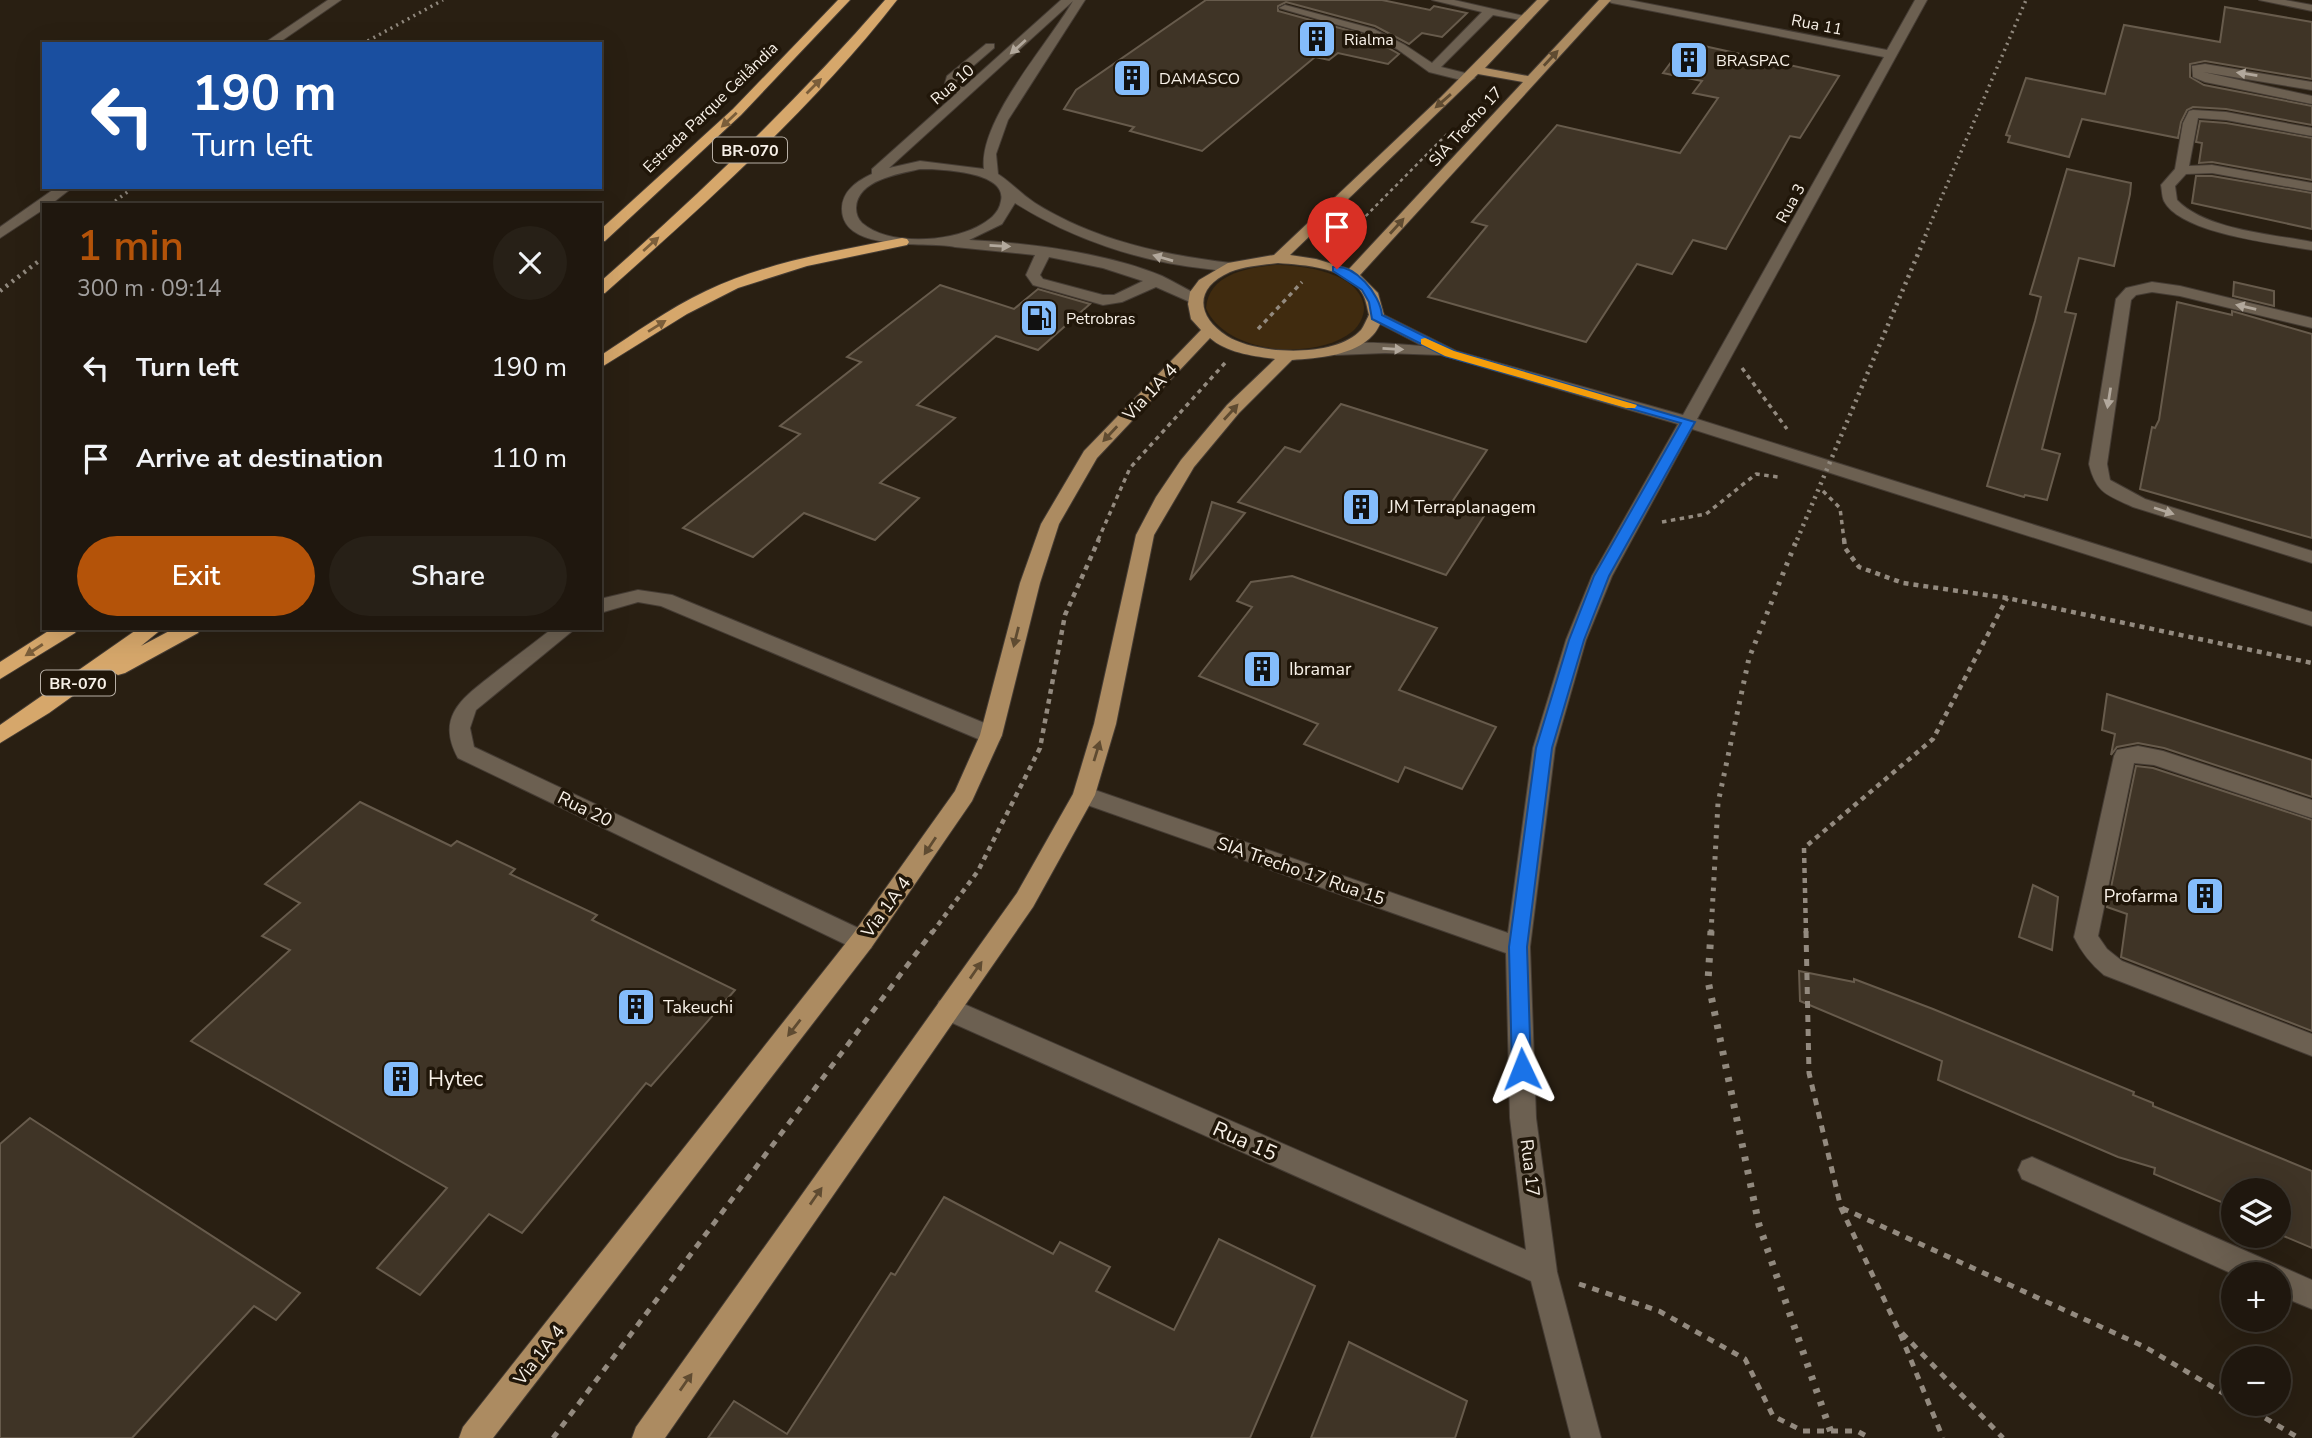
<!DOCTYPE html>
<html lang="en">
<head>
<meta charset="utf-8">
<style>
	:root { --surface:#1f170e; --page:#272017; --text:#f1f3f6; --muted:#a19f9e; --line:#3c362e; --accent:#b45309 }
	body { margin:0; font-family:"Nunito Sans",sans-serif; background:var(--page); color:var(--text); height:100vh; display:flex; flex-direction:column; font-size:26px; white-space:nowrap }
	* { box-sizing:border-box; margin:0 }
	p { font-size:23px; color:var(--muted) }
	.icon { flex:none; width:38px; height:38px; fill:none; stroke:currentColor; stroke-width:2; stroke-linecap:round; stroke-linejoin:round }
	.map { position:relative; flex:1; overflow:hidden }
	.details { position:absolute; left:42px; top:203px; width:560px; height:427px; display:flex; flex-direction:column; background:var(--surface); border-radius:0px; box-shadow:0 7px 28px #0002,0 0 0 2px var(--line) }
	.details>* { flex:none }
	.banner { position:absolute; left:42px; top:42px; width:560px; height:147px; border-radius:0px; box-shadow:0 7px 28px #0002,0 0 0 2px var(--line); background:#1a4fa0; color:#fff; overflow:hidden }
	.tools { position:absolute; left:2221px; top:1178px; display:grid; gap:14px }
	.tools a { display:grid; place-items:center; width:70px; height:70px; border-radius:50%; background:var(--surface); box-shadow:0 7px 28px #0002,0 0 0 2px var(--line); font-size:35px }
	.pin { position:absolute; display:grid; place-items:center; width:60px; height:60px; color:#fff; margin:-72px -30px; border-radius:50% 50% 50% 0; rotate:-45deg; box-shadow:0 0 7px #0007 }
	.pin .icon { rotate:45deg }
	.me { position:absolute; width:77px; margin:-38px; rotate:358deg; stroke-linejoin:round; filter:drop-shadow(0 0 5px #0008) }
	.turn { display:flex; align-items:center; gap:24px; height:147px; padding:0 35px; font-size:32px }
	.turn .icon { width:91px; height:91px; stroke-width:2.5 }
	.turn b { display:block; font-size:49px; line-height:60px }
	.round { display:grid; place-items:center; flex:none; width:74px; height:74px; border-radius:37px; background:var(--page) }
	.overview { display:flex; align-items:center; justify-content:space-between; height:119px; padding:0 35px }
	h1 { font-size:42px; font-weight:600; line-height:52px; color:var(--accent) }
	.cta { display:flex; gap:14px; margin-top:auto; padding:14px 35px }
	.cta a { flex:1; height:80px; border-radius:42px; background:var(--accent); color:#fff; font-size:28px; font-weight:600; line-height:80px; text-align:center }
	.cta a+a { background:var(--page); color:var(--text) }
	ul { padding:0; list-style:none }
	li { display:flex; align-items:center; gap:21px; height:91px; padding:0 35px }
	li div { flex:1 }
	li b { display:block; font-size:26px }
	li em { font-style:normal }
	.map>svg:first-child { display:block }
</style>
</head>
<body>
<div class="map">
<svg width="2312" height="1438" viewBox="0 0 2312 1438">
	<rect width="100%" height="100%" fill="#291f12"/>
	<path fill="#402b0f" d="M1275,265C1301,265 1361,272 1364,308C1364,317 1359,325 1353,331C1317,361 1226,355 1206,308C1209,274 1247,268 1275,265Z"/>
	<g fill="#3f3426" stroke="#675b4c" stroke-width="2">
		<path d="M1206,0H1382L1430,10L1434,6L1467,13L1442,37L1422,33L1409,44L1375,26L1286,2L1278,6V11L1365,35L1399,54L1388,64L1338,53L1329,60L1315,57L1202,151L1130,131L1134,127L1064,109L1076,90Z"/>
		<path d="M2225,7L2312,22V79L2205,61L2190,64V77L2204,85L2312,106V125L2226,109L2193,107L2187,110L2181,122L2178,138L2082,119L2069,157L2008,142L2010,136L2006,135L2026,78L2105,94L2124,25L2220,42Z"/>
		<path d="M1686,42L1839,76L1800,138L1790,136L1726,249L1693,240L1672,274L1637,264L1586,342L1428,297L1487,226L1472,222L1557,125L1680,153L1718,98L1693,93L1702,81L1663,73Z"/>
		<path d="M2200,121L2226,123L2312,138V180L2212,162L2199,163L2202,143L2196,142Z"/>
		<path d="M2067,169L2131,183L2130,194L2114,266L2079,258L2065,312L2076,314L2042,449L2060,454L2047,500L2025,495L2024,497L1987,486L2035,321L2041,297L2030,294Z"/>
		<path d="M2196,176H2212L2312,193V229L2192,203Z"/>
		<path d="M2234,282L2274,291V306L2233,296Z"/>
		<path d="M940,285L1014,309L1038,289L1090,304L1038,350L996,336L917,405L955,418L880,483L919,498L875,540L804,513L753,557L683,528L800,434L780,426L861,362L847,357Z"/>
		<path d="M2177,302L2232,315V311L2312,334V538L2140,489L2152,427L2155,428L2159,420Z"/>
		<path d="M1341,404L1487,450L1452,502L1486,513L1446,575L1238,502L1285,447L1300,452Z"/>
		<path d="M1212,502L1245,513L1190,580Z"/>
		<path d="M1292,576L1437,628L1399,690L1496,727L1462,789L1405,767L1398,782L1304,744L1318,724L1199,676L1252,607L1237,601L1251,582Z"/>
		<path d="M2107,694L2312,760V797L2164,748L2138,743L2117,747L2111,755L2115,734L2102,730Z"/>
		<path d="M2136,766L2153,768L2312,820V1031L2121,957L2127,914L2107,907Z"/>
		<path d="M360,802L451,846L457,841L515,869L510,874L597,915L592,920L735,990L651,1086L646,1083L522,1233L489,1214L420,1295L377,1268L447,1188L191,1041L290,950L262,936L300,903L265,884Z"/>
		<path d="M2033,885L2058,897L2052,950L2019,937Z"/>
		<path d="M1799,971L1854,982V979L1933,1009L2134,1092L2133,1095L2153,1103V1106L2312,1171V1248L2279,1234L2278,1190H2233V1207L2154,1174L2155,1168L2118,1157L1938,1080L1942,1061L1800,1001Z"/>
		<path d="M30,1118L300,1293L276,1320L254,1306L132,1438H0V1144Z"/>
		<path d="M944,1197L1053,1254L1060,1242L1110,1267L1096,1291L1174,1330L1219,1239L1315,1286L1250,1438H708L734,1401L787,1434L891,1273L895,1275Z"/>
		<path d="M1349,1342L1467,1401L1455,1438H1311Z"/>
	</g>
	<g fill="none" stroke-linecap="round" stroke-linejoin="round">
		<defs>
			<g id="minor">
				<path d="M328,0H341L277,44H263Z"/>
				<path d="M1061,0H1085L1008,120L996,154L998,174C1012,183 1021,194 1035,203C1094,240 1163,255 1231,263L1238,267C1231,274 1218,270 1208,269C1140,262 1072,239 1015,203L1002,224L969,240C1029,243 1107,253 1162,276C1174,282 1188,290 1200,296L1203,299L1200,302H1190L1156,287L1122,302L1103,305L1033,285L1026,275L1035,255L955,247C932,241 842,254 842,209C842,191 857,181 872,174V169L957,93L944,87L947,76L986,44H994V48L957,80L956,85L964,87ZM1073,1C1048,44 978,121 984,169L920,161L889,168ZM920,169C939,169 1008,171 1001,201C999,214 988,221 977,227C947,242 889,246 862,223C858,219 856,214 856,208C857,180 898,174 920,169ZM1049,257L1103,268L1143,281L1114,295H1103L1043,279L1040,275Z"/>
				<path d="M1432,0H1454L1532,18L1526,21L1493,15L1441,67L1473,75L1475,78L1469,82L1429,72L1397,49L1366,33L1279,8L1285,5L1374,29L1405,45L1432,63L1482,12Z"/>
				<path d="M1606,0H1629L1887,50L1915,0H1927L1697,419L2312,612V626L1692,429L1612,576L1586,640L1555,748L1530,947L1536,1118L1557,1272L1601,1438H1571L1531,1281L939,1017L936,1009L939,1001L948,998L957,1001L1526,1250L1510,1118L1506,953L1076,801L1073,795L1076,789L1084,787L1092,789L1508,933L1533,748L1566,640L1592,576L1678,424L1441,355L1385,353L1336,355L1328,350C1341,337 1403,345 1423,346L1371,319L1368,316L1371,313L1376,311L1456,351L1683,415L1884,57L1612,3Z"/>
				<path d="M2259,0H2285L2312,5V11Z"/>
				<path d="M2205,64L2312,82V90L2203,72L2312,96V104L2205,82L2193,77L2192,66Z"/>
				<path d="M2193,110L2226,112L2312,128V136L2226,120L2198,118L2189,166L2212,165L2312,183V191L2212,173L2186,174L2175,186L2177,200C2206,230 2272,234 2312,242V250C2278,244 2181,234 2164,201C2162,197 2162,190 2161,185L2175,169L2183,123L2189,111Z"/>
				<path d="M57,187H73L50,205H44V209L0,238V227Z"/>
				<path d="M2152,282L2180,286L2312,318V328L2180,296L2152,292L2136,295L2131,300L2107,464L2110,480L2145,499L2312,551V563L2133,507C2107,495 2096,493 2089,464L2116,299L2126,288Z"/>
				<path d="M638,590L672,595L999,729L1002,735L999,741L991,743L983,741L661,606L638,602L600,613V599Z"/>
				<path d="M553,628H576L476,710L470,728L474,747L871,934L874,941L871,948L862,951L853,948L458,758C434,714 466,696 497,671C515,657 534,643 553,628Z"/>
				<path d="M2138,746L2163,751L2312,800V818L2154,765L2134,763L2098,936L2107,949L2122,961L2312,1034V1056L2104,975C2091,964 2082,953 2074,937L2114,756L2117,750Z"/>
				<path d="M2032,1157L2312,1280V1309L2278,1295V1274H2233L2022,1179L2018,1170L2022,1161Z"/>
			</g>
			<path id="major" d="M1537,0H1549L1485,68L1528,76L1599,0H1611L1360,275L1378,293L1384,315C1381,322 1378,330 1373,335C1354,356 1318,358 1292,360L1239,413L1194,467L1154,535L1116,724L1095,795L1033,907L665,1438H632L636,1427L1017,893L1073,794L1094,724L1136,535L1156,497L1181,460L1227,405L1275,359C1253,356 1227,353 1210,338L1097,458L1059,524L1040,583L1002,735L972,801L871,948L493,1438H459L463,1427L853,934L955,791L980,735L1020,583L1041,524L1084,451L1201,330L1191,319L1188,304L1190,292L1199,280L1228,263L1274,255L1441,97ZM1478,74L1523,82L1349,269L1316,259L1290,255ZM1278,263C1304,265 1347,267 1362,293C1366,299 1367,308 1369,315C1366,320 1364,326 1361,330C1336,358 1257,355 1227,336C1196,316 1194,288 1230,272C1245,266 1262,265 1278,263Z"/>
			<g id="highway">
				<path d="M838,0H850L741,115L605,241L600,242V230L733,109Z"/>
				<path d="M885,0H897C816,105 704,205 605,293L600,294V282C701,193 797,101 885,0Z"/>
				<path d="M902,238L907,239L909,242L907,245L807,266L738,288L687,314L600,368V356C635,333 668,309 706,291C767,262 835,251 902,238Z"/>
				<path d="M53,628H78L75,633L0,679V662Z"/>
				<path d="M139,628H163L141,646L175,628H201L198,633L125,673L118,675L109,670L49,713L0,743V725Z"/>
			</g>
		</defs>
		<use href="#minor" stroke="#453c34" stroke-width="2"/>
		<use href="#major" stroke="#453c34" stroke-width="2"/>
		<use href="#highway" stroke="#453c34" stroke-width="2"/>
		<path stroke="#938a7f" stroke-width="2.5" stroke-dasharray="3.5 3.5" stroke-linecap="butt" d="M1346,236L1449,132"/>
		<g stroke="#938a7f" stroke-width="3.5" stroke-dasharray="4.5 4.5" stroke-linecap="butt">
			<path d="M1335,248L1348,235"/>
			<path d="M1258,329L1302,282"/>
			<path d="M1742,368L1787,429"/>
			<path d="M1823,491L1840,508L1844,540"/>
			<path d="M1662,522L1706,514L1756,474L1778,477"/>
			<path d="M1098,540L1130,468L1225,363"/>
		</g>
		<g stroke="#938a7f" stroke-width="4.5" stroke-dasharray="5 5" stroke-linecap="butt">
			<path d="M1844,539L1845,548L1859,567L1903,583L2007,598L2312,663"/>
			<path d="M932,933L978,871L1040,748L1065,615L1099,539"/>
			<path d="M1806,933L1804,848L1933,739L2007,598"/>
		</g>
		<g stroke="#938a7f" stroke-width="5" stroke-dasharray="7 7" stroke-linecap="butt">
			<path d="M1806,931L1809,1073L1841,1208L1899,1331L1943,1438"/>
			<path d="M1842,1208L2145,1347L2233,1399"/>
			<path d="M1579,1284L1659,1311L1745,1359L1773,1416L1803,1431H1857L1870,1438"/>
			<path d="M1902,1333L2003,1438"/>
			<path d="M2241,1404L2299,1438"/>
			<path d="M553,1438L933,931"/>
		</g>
		<use href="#minor" fill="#6c6051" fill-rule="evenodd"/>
		<use href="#major" fill="#ac8b61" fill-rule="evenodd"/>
		<use href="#highway" fill="#d6a76b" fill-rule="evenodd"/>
		<g stroke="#91897e" stroke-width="3.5" stroke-dasharray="2 4.5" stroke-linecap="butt">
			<path d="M362,44L443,0"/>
			<path d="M110,205L134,187"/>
			<path d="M1925,236L2026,0"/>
		</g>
		<g stroke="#91897e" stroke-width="4.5" stroke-dasharray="2.5 5" stroke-linecap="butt">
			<path d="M0,291L44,257"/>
			<path d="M1797,540L1926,235"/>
		</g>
		<path stroke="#91897e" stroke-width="5" stroke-dasharray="3.5 7" stroke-linecap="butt" d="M1711,933L1718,803L1749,658L1797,539"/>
		<path stroke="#91897e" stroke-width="7" stroke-dasharray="4.5 9" stroke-linecap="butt" d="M1711,931L1708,981L1759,1225L1833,1438"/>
	</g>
	<defs><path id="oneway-solid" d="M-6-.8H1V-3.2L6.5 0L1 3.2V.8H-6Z" transform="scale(1.75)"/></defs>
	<g fill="#b2a89c">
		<use href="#oneway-solid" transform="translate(1018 47) rotate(138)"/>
		<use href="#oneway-solid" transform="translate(2247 74) rotate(-171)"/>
		<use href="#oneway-solid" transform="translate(1000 246) rotate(3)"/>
		<use href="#oneway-solid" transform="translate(1163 258) rotate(-164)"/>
		<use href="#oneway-solid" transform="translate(2246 307) rotate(-167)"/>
		<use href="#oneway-solid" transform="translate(1393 349) rotate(3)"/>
		<use href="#oneway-solid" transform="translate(2109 398) rotate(99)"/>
		<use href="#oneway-solid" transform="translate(2164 511) rotate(18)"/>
	</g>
	<g fill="#5f4b31">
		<use href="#oneway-solid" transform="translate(1551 58) rotate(-47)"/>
		<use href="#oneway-solid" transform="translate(1443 101) rotate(139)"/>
		<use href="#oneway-solid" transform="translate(1397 226) rotate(-48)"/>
		<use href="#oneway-solid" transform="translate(1231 412) rotate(-48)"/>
		<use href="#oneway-solid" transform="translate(1110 434) rotate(133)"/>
		<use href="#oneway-solid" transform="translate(1016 637) rotate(104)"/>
		<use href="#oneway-solid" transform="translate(1097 751) rotate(-73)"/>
		<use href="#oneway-solid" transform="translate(930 846) rotate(124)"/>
		<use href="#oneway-solid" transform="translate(976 970) rotate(-55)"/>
		<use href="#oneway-solid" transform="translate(794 1028) rotate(128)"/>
		<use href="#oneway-solid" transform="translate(816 1196) rotate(-55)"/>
		<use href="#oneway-solid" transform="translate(686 1382) rotate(-55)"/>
	</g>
	<g fill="#7b5e3a">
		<use href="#oneway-solid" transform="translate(814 86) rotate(-45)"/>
		<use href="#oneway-solid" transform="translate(729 120) rotate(137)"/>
		<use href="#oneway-solid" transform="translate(651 244) rotate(-42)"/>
		<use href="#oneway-solid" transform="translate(657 326) rotate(-32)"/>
		<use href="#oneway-solid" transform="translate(34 650) rotate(147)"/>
	</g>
	<path fill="#1a73e8" stroke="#114b97" stroke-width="2" d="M1333,267C1355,264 1380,294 1382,315L1454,351L1695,422L1609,576L1584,640L1552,748L1527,947L1531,1069L1529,1075L1522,1078L1515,1075L1512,1069L1509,947L1536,748L1569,640L1594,576L1681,423L1445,356L1372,319L1369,302L1362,290L1333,271Z"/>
	<path fill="#f59e0b" d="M1425,338L1454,351L1637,405L1635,408H1626L1445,356L1421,344V339Z"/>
	<defs>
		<symbol id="building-square" viewBox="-11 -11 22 22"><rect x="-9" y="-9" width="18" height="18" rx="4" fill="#84bcfb" stroke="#201609"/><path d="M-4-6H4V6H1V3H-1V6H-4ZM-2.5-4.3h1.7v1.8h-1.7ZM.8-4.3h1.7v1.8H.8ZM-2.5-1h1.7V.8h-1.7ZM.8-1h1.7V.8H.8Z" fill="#111"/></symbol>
		<symbol id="fuel-square" viewBox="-11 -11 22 22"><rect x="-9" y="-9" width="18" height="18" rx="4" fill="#84bcfb" stroke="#201609"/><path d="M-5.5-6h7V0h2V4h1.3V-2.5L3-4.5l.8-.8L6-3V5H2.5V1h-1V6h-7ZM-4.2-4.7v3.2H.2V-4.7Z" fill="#111"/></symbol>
	</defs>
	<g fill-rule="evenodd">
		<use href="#building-square" x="1295" y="17" width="44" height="44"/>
		<use href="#building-square" x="1667" y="38" width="44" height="44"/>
		<use href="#building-square" x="1110" y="56" width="44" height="44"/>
		<use href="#fuel-square" x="1017" y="296" width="44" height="44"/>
		<use href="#building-square" x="1339" y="485" width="44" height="44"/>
		<use href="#building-square" x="1240" y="647" width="44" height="44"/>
		<use href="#building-square" x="2183" y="874" width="44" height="44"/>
		<use href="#building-square" x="614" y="985" width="44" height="44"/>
		<use href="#building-square" x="379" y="1057" width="44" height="44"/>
	</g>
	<g text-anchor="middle" stroke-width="7" stroke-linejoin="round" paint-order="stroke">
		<g font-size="16" fill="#f8f1e8" stroke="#201609">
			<text transform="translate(1817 24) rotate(11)" y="6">Rua 11</text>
			<text transform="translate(952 84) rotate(-41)" y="6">Rua 10</text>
			<text transform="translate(710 107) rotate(-44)" y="6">Estrada Parque Ceilândia</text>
			<text transform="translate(1465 126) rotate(-48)" y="6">SIA Trecho 17</text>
			<text transform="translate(1790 203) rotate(-61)" y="6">Rua 3</text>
		</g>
		<g font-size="16" fill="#f8f1e8" stroke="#201609" text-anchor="start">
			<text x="1344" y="45">Rialma</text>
			<text x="1716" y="66">BRASPAC</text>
			<text x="1159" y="84">DAMASCO</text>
			<text x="1066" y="324">Petrobras</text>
		</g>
		<g fill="#201609" stroke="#b7afa5" stroke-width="2">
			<rect x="713" y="137.5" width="74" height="25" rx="5"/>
			<rect x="41" y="670.5" width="74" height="25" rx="5"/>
		</g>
		<g font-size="16" font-weight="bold" fill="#f8f1e8">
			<text x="750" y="156">BR-070</text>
			<text x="78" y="689">BR-070</text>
		</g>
		<g font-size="18" fill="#f8f1e8" stroke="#201609">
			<text transform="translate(1150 392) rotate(-47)" y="6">Via 1A 4</text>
			<text transform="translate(585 809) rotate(26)" y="6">Rua 20</text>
			<text transform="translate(1301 871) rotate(19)" y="6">SIA Trecho 17 Rua 15</text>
			<text transform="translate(886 907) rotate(-54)" y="6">Via 1A 4</text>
			<text transform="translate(1530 1168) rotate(83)" y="6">Rua 17</text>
			<text transform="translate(539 1355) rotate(-52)" y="6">Via 1A 4</text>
		</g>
		<g font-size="18" fill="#f8f1e8" stroke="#201609" text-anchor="start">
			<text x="1388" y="513">JM Terraplanagem</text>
			<text x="1289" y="675">Ibramar</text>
			<text x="2178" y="902" text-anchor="end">Profarma</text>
			<text x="663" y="1013">Takeuchi</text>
		</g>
		<g font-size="21" fill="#f8f1e8" stroke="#201609" text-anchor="start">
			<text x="428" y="1086">Hytec</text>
		</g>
		<g font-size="21" fill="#f8f1e8" stroke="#201609">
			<text transform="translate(1245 1141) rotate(24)" y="7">Rua 15</text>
		</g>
	</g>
</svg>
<div class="tools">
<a><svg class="icon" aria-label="layers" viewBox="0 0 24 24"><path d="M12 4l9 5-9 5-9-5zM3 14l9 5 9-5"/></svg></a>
<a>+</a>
<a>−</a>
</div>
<div class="pin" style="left:1337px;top:269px;background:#d93025"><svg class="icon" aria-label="arrive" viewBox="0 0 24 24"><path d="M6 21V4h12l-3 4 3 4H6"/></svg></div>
<svg class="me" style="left:1522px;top:1069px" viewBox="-20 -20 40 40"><path d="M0-17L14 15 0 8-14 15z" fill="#1a73e8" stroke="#fff" stroke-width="4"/></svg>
<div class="banner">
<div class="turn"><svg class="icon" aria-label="left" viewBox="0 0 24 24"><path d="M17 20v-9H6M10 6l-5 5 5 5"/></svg><div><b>190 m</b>Turn left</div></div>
</div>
<section class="details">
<div class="overview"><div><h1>1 min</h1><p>300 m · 09:14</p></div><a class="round"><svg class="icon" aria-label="close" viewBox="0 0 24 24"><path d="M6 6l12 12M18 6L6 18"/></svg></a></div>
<ul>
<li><svg class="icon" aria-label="left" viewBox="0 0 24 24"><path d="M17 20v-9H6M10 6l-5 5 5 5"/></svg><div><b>Turn left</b></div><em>190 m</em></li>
<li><svg class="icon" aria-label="arrive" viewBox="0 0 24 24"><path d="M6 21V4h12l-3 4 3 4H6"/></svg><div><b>Arrive at destination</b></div><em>110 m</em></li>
</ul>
<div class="cta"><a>Exit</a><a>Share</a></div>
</section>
</div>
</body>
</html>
